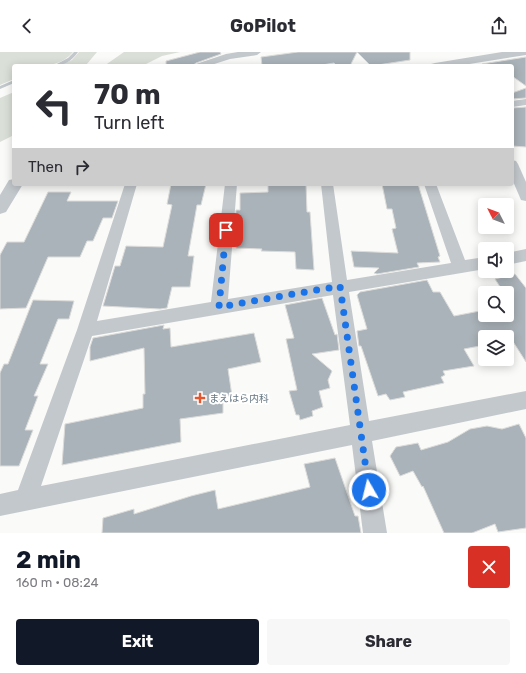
<!DOCTYPE html>
<html lang="en">
<head>
<meta charset="utf-8">
<style>
	:root { --surface:#fff; --page:#f7f7f7; --text:#2b2b33; --muted:#7c7c81; --accent:#111827 }
	body { margin:0; font-family:Rubik,"Noto Sans JP",sans-serif; background:var(--page); color:var(--text); height:100vh; display:flex; flex-direction:column; font-size:15px; white-space:nowrap }
	* { box-sizing:border-box; margin:0 }
	p { font-size:13px; color:var(--muted) }
	.icon { flex:none; width:22px; height:22px; fill:none; stroke:currentColor; stroke-width:2; stroke-linecap:round; stroke-linejoin:round }
	.map { position:relative; height:481px; overflow:hidden }
	.details { display:flex; flex-direction:column; background:var(--surface); flex:1 }
	.details>* { flex:none }
	.guide { position:absolute; left:12px; top:12px; width:502px; height:122px; border-radius:4px; box-shadow:0 2px 10px #0003; background:#fff; color:var(--text); overflow:hidden }
	.needle { width:26px; rotate:312deg }
	.buttons { position:absolute; left:478px; top:146px; display:grid; gap:8px }
	.buttons a { display:grid; place-items:center; width:36px; height:36px; border-radius:4px; background:var(--surface); box-shadow:0 2px 10px #0003; font-size:20px }
	.pin { position:absolute; display:grid; place-items:center; width:34px; height:34px; color:#fff; margin:-17px; border-radius:8px; box-shadow:0 2px 6px #0006 }
	.me { position:absolute; width:44px; margin:-22px; rotate:352deg; stroke-linejoin:round; filter:drop-shadow(0 0 3px #0008) }
	.turn { display:flex; align-items:center; gap:14px; height:84px; padding:0 16px; font-size:18px }
	.turn .icon { width:52px; height:52px; stroke-width:2.5 }
	.turn b { display:block; font-size:28px; line-height:34px }
	.then { display:flex; align-items:center; height:38px; padding:0 16px; background:#0003; gap:8px; font-size:15px }
	.round { display:grid; place-items:center; flex:none; width:42px; height:42px; border-radius:4px; background:var(--page) }
	.summary { display:flex; align-items:center; justify-content:space-between; height:68px; padding:0 16px }
	h1 { font-size:24px; font-weight:700; line-height:30px; color:var(--accent) }
	.action { display:flex; gap:8px; margin-top:auto; padding:8px 16px }
	.action a { flex:1; height:46px; border-radius:4px; background:var(--accent); color:#fff; font-size:16px; font-weight:700; line-height:46px; text-align:center }
	.action a+a { background:var(--page); color:var(--text) }
	header { display:flex; justify-content:space-between; align-items:center; height:52px; padding:0 16px; background:var(--surface); font-size:18px; font-weight:700 }
	.map>svg:first-child { display:block }
</style>
</head>
<body>
<header><svg class="icon" aria-label="back" viewBox="0 0 24 24"><path d="M15 5l-7 7 7 7"/></svg>GoPilot<svg class="icon" aria-label="share" viewBox="0 0 24 24"><path d="M12 15V3M7 8l5-5 5 5M5 13v7h14v-7"/></svg></header>
<div class="map">
<svg width="526" height="481" viewBox="0 0 526 481">
	<rect width="100%" height="100%" fill="#fafaf8"/>
	<g fill="#dadfd7">
		<path d="M0,0H73C58,18 35,14 14,14V27L0,33Z"/>
		<path d="M79,0H97L86,13L58,14L72,8Z"/>
		<path d="M124,0H180L162,4L142,14H104Z"/>
		<path d="M14,40V83L0,90V46Z"/>
	</g>
	<g fill="#aab3b9" stroke="#dcdcda">
		<path d="M200,0H220L221,2L196,11L192,14H166V9Z"/>
		<path d="M298,0H357L350,14H337L334,11L316,14H262L261,5Z"/>
		<path d="M357,0H410V8L371,14Z"/>
		<path d="M526,5V34L512,24V14H486L482,12Z"/>
		<path d="M526,36V46L512,47V41Z"/>
		<path d="M526,55V95L512,94V56Z"/>
		<path d="M171,132H206L201,153H197L188,204H194L190,235H172L167,256L160,257L103,254L115,214H120L126,194L163,195L172,153L167,152Z"/>
		<path d="M268,132H306L307,160H310L314,218L296,217L295,200L261,199L262,197L236,196V189H234L236,158H240V141L268,140Z"/>
		<path d="M382,132H418L440,204L438,205L440,210L417,211L419,215L377,222L374,221L379,216L354,215L351,199L398,201L392,177L396,176L392,157H387Z"/>
		<path d="M48,140H71L67,149H118L112,166H103L93,189H87L80,205H48L26,256L0,257V203L7,190H24Z"/>
		<path d="M515,222L526,236V310L512,288L507,289V285H485V293L464,297L474,314L443,319L445,323L441,325L444,331L403,340L405,345L390,348L386,342L378,344L361,294H359L357,279L367,277L357,243L360,240L427,228L433,240H440L454,264L485,258V263H507V253L512,252L507,245V241H504L495,227Z"/>
		<path d="M322,246L335,283L337,282L339,298L312,302L332,319L328,328L330,336L319,339L323,355L312,359L313,364L300,368L299,363H296L289,339L297,338L286,287L294,286L285,253Z"/>
		<path d="M33,248L74,249L69,267H58L40,312H48L34,344H38L25,378H33L19,414H0V321L4,312H8Z"/>
		<path d="M164,273L163,277L170,276L171,295L254,281L261,310L228,317L232,344L223,346V361L180,367L181,390L62,413L65,372L143,356V342H145L144,296L90,309V295L93,286Z"/>
		<path d="M519,372L526,386V476L498,480L495,472L472,481H444L423,434L422,435L413,419L400,424L390,404L396,395L418,391L421,398L448,390L470,377L487,374L502,377Z"/>
		<path d="M335,406L355,464H358L361,481H102L103,466L134,457V462L191,444L215,438L218,457L310,435L304,412Z"/>
	</g>
	<g fill="none" stroke-linecap="round" stroke-linejoin="round">
		<g fill="#c3c8cc" fill-rule="evenodd">
			<path d="M74,0H78C72,9 63,14 53,14L68,6Z"/>
			<path d="M14,28V31L0,37V34Z"/>
		</g>
		<g fill="#c3c8cc" fill-rule="evenodd">
			<path d="M238,0H261L257,3L230,7L208,14H194L196,12L226,2Z"/>
			<path d="M526,47V53L512,55V49Z"/>
			<path d="M512,108L516,109L518,112L526,130V149L521,148L512,127Z"/>
			<path d="M125,132H137L97,269L211,250L225,132H237L228,247L332,230L321,132H333L347,228L451,211L424,132H436L465,208L485,205V217L349,240L369,369L526,339V357L372,389L387,481H363L352,393L0,464V442L18,438L77,278ZM333,243L350,373L41,434L92,284Z"/>
			<path d="M526,197V209L507,213V201Z"/>
		</g>
		<g fill="#c3c8cc" fill-rule="evenodd">
			<path d="M502,0H526V3L457,14H429L431,12L435,11Z"/>
			<path d="M14,127V132H23L6,160L0,162V143L9,128Z"/>
		</g>
	</g>
	<g fill="none" stroke-linecap="round" stroke-linejoin="round">
		<path stroke="#1a73e8" stroke-width="7" stroke-dasharray="0 12.6" d="M226,178L219,255L340,234L369,438"/>
	</g>
	<path fill="#e4572e" stroke="#fff" stroke-width="1.5" d="M198 340h4v4h4v4h-4v4h-4v-4h-4v-4h4z"/>
	<g text-anchor="middle" stroke-width="4" stroke-linejoin="round" paint-order="stroke">
		<g font-size="10" fill="#657683" stroke="#fff" text-anchor="start">
			<text x="209" y="350">まえはら内科</text>
		</g>
	</g>
</svg>
<div class="buttons">
<a><svg class="needle" viewBox="-14 -14 28 28"><path d="M0-13l5 13h-10z" fill="#e53935"/><path d="M0 13l5-13h-10z" fill="#7c7c81"/></svg></a>
<a><svg class="icon" aria-label="sound" viewBox="0 0 24 24"><path d="M4 9h4l5-4v14l-5-4H4zM17 9q2 3 0 6"/></svg></a>
<a><svg class="icon" aria-label="search" viewBox="0 0 24 24"><circle cx="10" cy="10" r="6"/><path d="M15 15l6 6"/></svg></a>
<a><svg class="icon" aria-label="layers" viewBox="0 0 24 24"><path d="M12 4l9 5-9 5-9-5zM3 14l9 5 9-5"/></svg></a>
</div>
<div class="pin" style="left:226px;top:178px;background:#d93025"><svg class="icon" aria-label="arrive" viewBox="0 0 24 24"><path d="M6 21V4h12l-3 4 3 4H6"/></svg></div>
<svg class="me" style="left:369px;top:438px" viewBox="-20 -20 40 40"><circle r="17" fill="#1a73e8" stroke="#fff" stroke-width="3"/><path d="M0-11L8 9 0 5-8 9z" fill="#fff"/></svg>
<div class="guide">
<div class="turn"><svg class="icon" aria-label="left" viewBox="0 0 24 24"><path d="M17 20v-9H6M10 6l-5 5 5 5"/></svg><div><b>70 m</b>Turn left</div></div>
<div class="then">Then<svg class="icon" aria-label="right" viewBox="0 0 24 24"><path d="M7 20v-9h11M14 6l5 5-5 5"/></svg></div>
</div>
</div>
<section class="details">
<div class="summary"><div><h1>2 min</h1><p>160 m · 08:24</p></div><a class="round" style="background:#d93025;color:#fff"><svg class="icon" aria-label="close" viewBox="0 0 24 24"><path d="M6 6l12 12M18 6L6 18"/></svg></a></div>
<div class="action"><a>Exit</a><a>Share</a></div>
</section>
</body>
</html>
